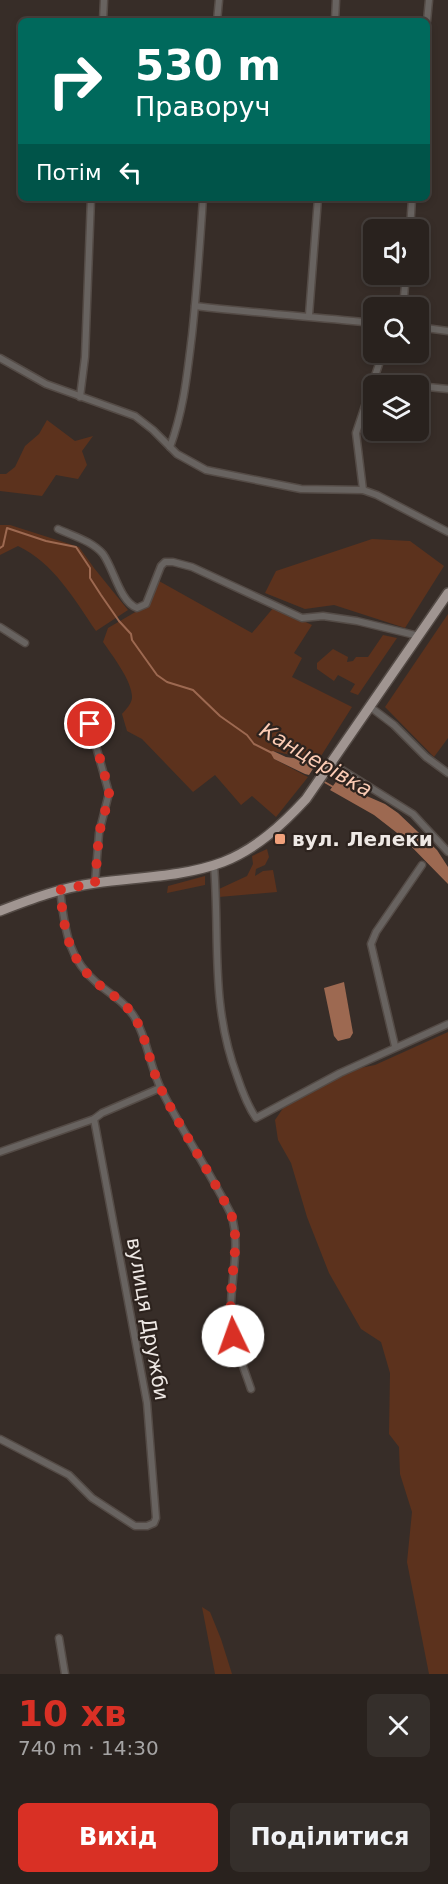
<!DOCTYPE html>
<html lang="uk">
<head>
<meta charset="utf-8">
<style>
	:root { --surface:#29221e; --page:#352f2b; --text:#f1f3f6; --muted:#a5a4a4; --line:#453f3c; --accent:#d93025 }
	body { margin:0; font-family:"DejaVu Sans",sans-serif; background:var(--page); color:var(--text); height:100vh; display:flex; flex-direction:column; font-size:22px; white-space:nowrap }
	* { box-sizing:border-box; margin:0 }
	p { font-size:20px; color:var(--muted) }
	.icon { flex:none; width:33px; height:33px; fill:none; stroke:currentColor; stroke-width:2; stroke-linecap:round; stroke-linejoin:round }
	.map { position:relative; height:1674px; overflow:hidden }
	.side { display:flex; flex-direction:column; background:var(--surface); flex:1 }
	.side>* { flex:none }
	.banner { position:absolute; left:18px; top:18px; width:412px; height:183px; border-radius:9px; box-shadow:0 3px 9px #0003,0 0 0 2px var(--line); background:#00695c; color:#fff; overflow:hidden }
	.buttons { position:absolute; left:363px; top:219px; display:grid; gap:12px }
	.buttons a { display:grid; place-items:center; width:66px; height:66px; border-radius:9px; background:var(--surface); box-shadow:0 3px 9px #0003,0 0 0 2px var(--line); font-size:30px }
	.pin { position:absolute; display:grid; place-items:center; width:51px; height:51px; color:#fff; margin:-26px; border:3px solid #fff; border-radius:50%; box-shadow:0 2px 6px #0007 }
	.me { position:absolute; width:66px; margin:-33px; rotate:357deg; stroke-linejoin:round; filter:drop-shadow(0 0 4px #0008) }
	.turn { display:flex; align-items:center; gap:21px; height:126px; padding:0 18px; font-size:27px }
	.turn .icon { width:78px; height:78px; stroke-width:2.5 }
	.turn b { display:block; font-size:42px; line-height:51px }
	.then { display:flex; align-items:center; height:57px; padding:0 18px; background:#0003; gap:12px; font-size:22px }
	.round { display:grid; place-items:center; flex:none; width:63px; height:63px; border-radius:9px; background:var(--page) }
	.head { display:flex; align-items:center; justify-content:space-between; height:102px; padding:0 18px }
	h1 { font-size:36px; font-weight:800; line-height:45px; color:var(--accent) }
	.button { display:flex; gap:12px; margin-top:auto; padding:12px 18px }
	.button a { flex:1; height:69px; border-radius:9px; background:var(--accent); color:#fff; font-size:24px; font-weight:800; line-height:69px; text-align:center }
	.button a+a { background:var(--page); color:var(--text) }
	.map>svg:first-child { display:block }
</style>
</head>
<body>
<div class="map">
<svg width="448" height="1674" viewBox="0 0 448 1674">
	<rect width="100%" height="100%" fill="#372d28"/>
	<g fill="#5c321d">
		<path d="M47,420L75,441L93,436L82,451L87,465L78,479L56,475L42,496L0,491V474H6L15,467L25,446L39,434Z"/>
		<path d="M10,525L79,547L94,568L128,610L96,631C74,599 54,563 18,546L0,555V525Z"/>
		<path d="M372,539L410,541L444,566L405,628L334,605L305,609L265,593L276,571Z"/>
		<path d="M159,581L252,633L274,607L312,625L294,653L302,658L292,677L352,707L316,764L299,757L273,751L274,759L308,777L276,817L252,796L241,805L215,775L193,792L142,739L127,731L122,714C126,709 131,705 132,698C133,682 112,655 103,642L108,628L149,604Z"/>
		<path d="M448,614V738L434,757L385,707Z"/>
		<path d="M383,635L397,638L358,695L350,692L355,684L338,675L334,681L317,669V663L333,649L348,657L347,662L353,661L356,657H368Z"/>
		<path d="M267,849L269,857L265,865L256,869L255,876L263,871L273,870L277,892L219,897V889L247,876L253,864L252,856Z"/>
		<path d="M205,876V885L167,893L168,886Z"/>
		<path d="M448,1032V1674H429L407,1562L412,1512L400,1474L399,1447L389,1434L390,1373L381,1342L361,1329L329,1273L307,1217L291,1163L278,1140L275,1120L288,1101L355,1069L375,1065Z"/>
		<path d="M202,1607L210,1612L221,1639L232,1674H215Z"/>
	</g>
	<g fill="#9d6951">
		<path d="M273,751L286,757L307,760L310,757L316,764L309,775L305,774L274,759L270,752Z"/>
		<path d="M338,779L353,790L385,804L398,813L437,850L448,867V884L401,836L374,815L330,790Z"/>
		<path d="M344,982L353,1033L350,1038L338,1041L334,1036L324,988Z"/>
	</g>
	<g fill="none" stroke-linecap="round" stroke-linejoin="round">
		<g stroke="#9d6951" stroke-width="2">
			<path d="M0,548L3,546L7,528L46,541L76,547L90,568V578L101,595L119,621L131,634L132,640L157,675L167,682L193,690L220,716L247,735L254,744L272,753"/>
			<path d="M321,780L335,788"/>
		</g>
		<defs>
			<g id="street">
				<path d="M103,21L104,0"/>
				<path d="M217,21L219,0"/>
				<path d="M335,21L336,0"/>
				<path d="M427,21L429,0"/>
				<path d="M410,230L412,198"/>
				<path d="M195,306C255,313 314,317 374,323"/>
				<path d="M403,308L406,274"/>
				<path d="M309,315L318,198"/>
				<path d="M418,327L448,331"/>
				<path d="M0,358L46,384L135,416L153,430L177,454L206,470L301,489L363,490L377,495L448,532"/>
				<path d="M373,380L381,383L408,386"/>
				<path d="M418,386L448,389"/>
				<path d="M80,397L85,357L91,198"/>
				<path d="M170,447C184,409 187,375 192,335C197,289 200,244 203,198"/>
				<path d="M363,490L356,433L383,352"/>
				<path d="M58,529C73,536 92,541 103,554C114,569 120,602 137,608L146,604L161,566L165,562H173L192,567L302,618L323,616L357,621L419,636"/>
				<path d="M0,627L25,643"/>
				<path d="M84,703L109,793L99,833L95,883"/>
				<path d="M369,706L394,725L426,757L448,773"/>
				<path d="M331,763L413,814L448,852"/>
				<path d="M214,865C220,939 210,1004 237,1076C242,1091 247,1105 256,1118L340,1073L448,1024"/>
				<path d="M60,890C65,929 67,958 98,984C111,994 127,1004 135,1018C148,1041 150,1068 162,1091C183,1133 210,1172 231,1214C241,1244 231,1277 231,1307C231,1340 241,1359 251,1389"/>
				<path d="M395,1046L371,944L376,932L422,865"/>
				<path d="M0,1152L94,1119L102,1113L160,1088"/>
				<path d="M0,1439L69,1475L92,1498L135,1526H147L154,1523L156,1518L147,1403L94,1119"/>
				<path d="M59,1638L65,1674"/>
			</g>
			<path id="primary" d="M0,911C31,899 63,887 96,883C138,877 183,877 223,862C256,849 282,825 306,799L448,593"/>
		</defs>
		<use href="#street" stroke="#544b46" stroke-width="9"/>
		<use href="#primary" stroke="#544b46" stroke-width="12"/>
		<use href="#street" stroke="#686360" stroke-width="6"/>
		<use href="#primary" stroke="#a09591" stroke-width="9"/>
	</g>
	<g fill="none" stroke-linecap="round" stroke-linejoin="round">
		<path stroke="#d93025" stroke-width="10" stroke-dasharray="0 18" d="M90,724L109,790V797L99,833L95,883L60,890C64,928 67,958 98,984C111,994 127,1004 135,1018C148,1041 150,1068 162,1091C183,1133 210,1172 231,1214C240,1240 232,1267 231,1294C230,1308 231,1322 233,1336"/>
	</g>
	<rect fill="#f1a17b" stroke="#2d231e" stroke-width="2" x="274" y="833" width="12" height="12" rx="3"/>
	<g text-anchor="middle" stroke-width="4.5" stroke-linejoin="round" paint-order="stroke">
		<g font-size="20" font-weight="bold" fill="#eee8e4" stroke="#2d231e" text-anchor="start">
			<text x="292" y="846">вул. Лелеки</text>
		</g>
		<g font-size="20" fill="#eee8e4" stroke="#2d231e">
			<text transform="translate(148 1319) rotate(80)" y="7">вулиця Дружби</text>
		</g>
		<g font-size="21" font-style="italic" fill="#fcccb5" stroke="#2d231e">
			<text transform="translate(316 760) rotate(30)" y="7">Канцерівка</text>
		</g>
	</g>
</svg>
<div class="buttons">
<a><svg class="icon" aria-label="sound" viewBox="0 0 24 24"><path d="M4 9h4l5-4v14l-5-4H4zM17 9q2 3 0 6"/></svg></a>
<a><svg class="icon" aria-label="search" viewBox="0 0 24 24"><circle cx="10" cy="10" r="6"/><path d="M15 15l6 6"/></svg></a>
<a><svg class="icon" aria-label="layers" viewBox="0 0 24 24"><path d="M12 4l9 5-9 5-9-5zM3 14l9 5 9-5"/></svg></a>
</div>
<div class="pin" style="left:90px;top:724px;background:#d93025"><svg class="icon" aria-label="arrive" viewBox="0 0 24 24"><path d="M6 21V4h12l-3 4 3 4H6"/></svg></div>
<svg class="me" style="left:233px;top:1336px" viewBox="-20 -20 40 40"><circle r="19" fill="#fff"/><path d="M0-13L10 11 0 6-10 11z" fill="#d93025"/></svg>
<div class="banner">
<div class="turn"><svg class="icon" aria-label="right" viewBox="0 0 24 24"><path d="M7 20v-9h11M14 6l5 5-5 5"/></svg><div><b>530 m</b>Праворуч</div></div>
<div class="then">Потім<svg class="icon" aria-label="left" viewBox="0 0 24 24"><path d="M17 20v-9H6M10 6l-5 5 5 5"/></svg></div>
</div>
</div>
<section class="side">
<div class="head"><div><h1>10 хв</h1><p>740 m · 14:30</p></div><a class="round"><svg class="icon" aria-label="close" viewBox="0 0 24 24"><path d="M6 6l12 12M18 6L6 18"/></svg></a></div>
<div class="button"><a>Вихід</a><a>Поділитися</a></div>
</section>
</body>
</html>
